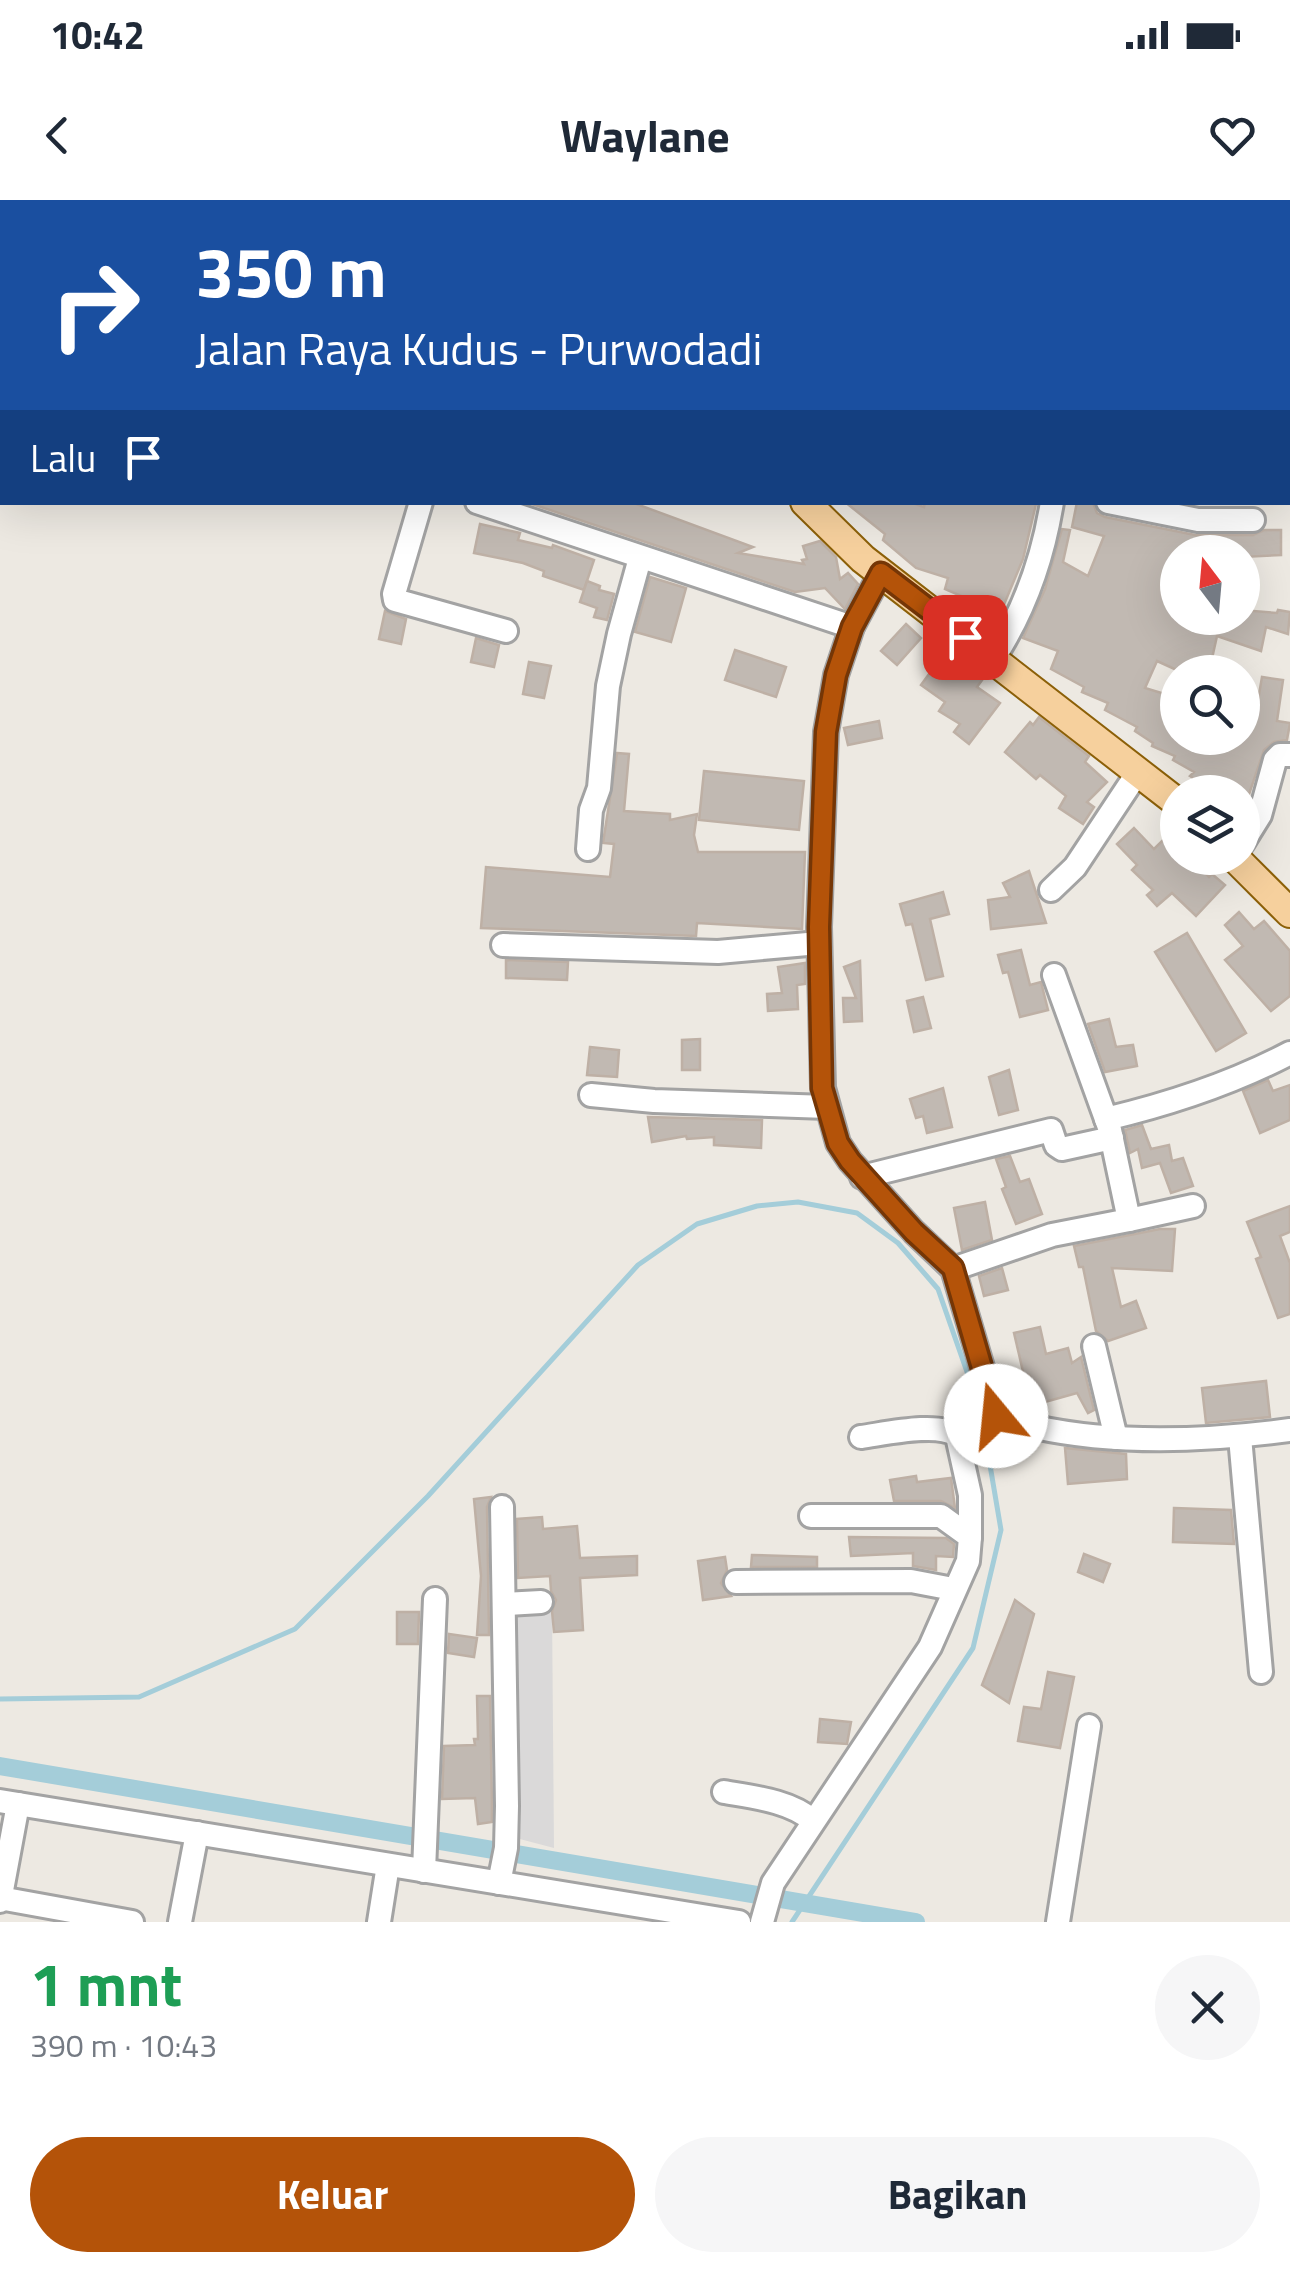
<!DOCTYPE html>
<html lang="id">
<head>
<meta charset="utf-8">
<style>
	:root { --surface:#fff; --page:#f6f6f7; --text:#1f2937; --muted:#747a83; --accent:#b45309 }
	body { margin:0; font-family:"Titillium Web",sans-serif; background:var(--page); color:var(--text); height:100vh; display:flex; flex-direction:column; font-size:38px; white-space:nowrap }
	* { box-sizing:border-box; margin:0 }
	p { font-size:32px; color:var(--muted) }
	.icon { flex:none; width:55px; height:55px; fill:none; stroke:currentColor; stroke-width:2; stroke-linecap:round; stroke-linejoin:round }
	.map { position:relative; height:1722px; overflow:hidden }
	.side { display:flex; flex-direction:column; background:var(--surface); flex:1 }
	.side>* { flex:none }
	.guide { position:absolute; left:0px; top:0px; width:1290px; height:305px; box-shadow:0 10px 40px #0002; background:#1a4fa0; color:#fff; overflow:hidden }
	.needle { width:65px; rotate:344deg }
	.fabs { position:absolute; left:1160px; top:335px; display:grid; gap:20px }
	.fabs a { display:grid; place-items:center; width:100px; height:100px; border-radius:50%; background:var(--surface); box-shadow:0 10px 40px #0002; font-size:50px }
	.pin { position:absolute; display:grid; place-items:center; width:85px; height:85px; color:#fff; margin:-42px; border-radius:20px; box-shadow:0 5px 15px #0006 }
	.me { position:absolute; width:110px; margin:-55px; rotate:343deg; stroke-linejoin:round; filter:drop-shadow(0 0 8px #0008) }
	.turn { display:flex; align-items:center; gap:35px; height:210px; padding:0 30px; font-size:45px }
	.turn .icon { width:130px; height:130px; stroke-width:2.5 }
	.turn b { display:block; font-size:70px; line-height:85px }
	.then { display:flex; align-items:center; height:95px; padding:0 30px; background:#0003; gap:20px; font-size:38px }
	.round { display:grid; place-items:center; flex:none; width:105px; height:105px; border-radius:52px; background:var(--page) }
	.summary { display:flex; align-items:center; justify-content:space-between; height:170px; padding:0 30px }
	h1 { font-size:60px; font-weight:700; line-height:75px; color:#1e9e55 }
	.cta { display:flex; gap:20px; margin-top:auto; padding:20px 30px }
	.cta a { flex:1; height:115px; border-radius:60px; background:var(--accent); color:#fff; font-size:40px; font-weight:700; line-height:115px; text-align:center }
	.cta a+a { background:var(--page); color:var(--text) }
	.status { display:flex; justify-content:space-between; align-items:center; height:70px; padding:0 50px; background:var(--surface); direction:ltr }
	.status svg { height:28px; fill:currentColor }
	header { display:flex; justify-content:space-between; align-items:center; height:130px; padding:0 30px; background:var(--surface); font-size:45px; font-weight:700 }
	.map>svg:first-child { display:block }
</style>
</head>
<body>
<div class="status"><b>10:42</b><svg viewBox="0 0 49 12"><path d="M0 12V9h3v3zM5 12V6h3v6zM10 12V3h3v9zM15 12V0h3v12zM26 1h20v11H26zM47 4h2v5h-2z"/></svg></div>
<header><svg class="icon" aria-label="back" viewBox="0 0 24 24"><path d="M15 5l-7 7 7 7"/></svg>Waylane<svg class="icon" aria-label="heart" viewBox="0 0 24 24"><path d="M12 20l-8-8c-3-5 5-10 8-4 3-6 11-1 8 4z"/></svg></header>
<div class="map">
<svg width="1290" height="1722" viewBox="0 0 1290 1722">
	<rect width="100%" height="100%" fill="#ede9e2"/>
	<path fill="#dad9d9" d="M552,1409L554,1648L516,1638L514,1410Z"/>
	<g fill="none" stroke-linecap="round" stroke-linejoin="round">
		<path stroke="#a4cdd9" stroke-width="5" d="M0,1499L139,1497L295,1429L428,1296L638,1065L697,1024L757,1006L798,1002L857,1013L898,1043L938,1089L981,1212L1001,1330L973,1448L792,1722"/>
		<path stroke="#a4cdd9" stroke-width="18" d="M0,1566L916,1722"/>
	</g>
	<g fill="#c1b9b2" stroke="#beb0a5" stroke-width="2.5">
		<path d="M526,302H631L753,347L738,353L804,364L802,360L807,359L803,346L820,341L836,357L840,379L848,373L858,384L845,409L825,388L795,392Z"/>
		<path d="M845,302H910L924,307L925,302L1036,304L1023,359L995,426L963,411L966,398L945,389L948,378L916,368L883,340L885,334Z"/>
		<path d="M1077,302L1093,303L1097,313L1105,317L1195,335H1253L1264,330H1281V355L1242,357V352H1178L1175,364H1178V418H1242V410L1277,413L1278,410L1290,412L1288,434L1266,427L1261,451L1217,436L1209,472H1181L1157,461L1145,488L1165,494L1162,502L1178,505V538H1242V521L1254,524L1262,477L1283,480L1277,521L1290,523L1287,540L1274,542L1264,550L1242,615V592H1216L1190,576L1194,572L1173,560L1175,556L1152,546L1153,543L1135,531L1137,527L1105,510L1108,503L1082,492L1084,487L1051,469L1058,451L1023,438L1045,389L1062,329L1070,330L1063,362L1088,376L1104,336L1072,327Z"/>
		<path d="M480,324L520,333L518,340L552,348L553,345L594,360L584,390L543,376L544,371L523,363L474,353Z"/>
		<path d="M650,377L686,388L671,442L635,432Z"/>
		<path d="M587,381L600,386L599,390L614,394L607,420L594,417L597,408L580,402Z"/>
		<path d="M385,411L406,419L401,444L379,439Z"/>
		<path d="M906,424L921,438L897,465L881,451Z"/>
		<path d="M476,438L499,445L494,467L471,462Z"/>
		<path d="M735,450L786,467L776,497L725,480Z"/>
		<path d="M940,459L962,476L969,465L985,476L977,487L1000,503L969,544L954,532L960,524L939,511L945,502L921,485Z"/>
		<path d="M529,462L551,466L544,498L523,494Z"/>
		<path d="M1039,517L1089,556L1085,562L1107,582L1087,602L1094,607L1083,624L1059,608L1066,596L1040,575L1036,579L1005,552L1030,522L1033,525Z"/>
		<path d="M879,521L882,538L848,545L844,528Z"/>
		<path d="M617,553L629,554L624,611L670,614V620L697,614L694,635L698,652H805L802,729L697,723L696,736L481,728L486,667L610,677L614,644L603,643Z"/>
		<path d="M704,571L804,581L799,630L699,620Z"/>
		<path d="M1134,628L1154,649L1163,640L1178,658H1190L1209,677L1212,674L1225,685L1196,716L1172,693L1157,706L1147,695L1153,690L1132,670L1137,665L1117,644Z"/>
		<path d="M1029,671L1046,723L991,729L988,700L1010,697L1003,683Z"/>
		<path d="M943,692L949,714L930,719L943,776L926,780L912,724L906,725L900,704Z"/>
		<path d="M1239,712L1254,729L1264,721L1290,751V796L1271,811L1225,760L1243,746L1225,725Z"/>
		<path d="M1187,733L1246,833L1216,851L1155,752Z"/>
		<path d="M1021,750L1030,785L1041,782L1048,810L1020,817L1008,772L1003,773L998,755Z"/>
		<path d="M506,760L568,762L567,780L506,778Z"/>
		<path d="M860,761L862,821L844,822L843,798H856L844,767Z"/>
		<path d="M805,763V784L797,785L798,809L768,811L767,794L782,793L778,767Z"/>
		<path d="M923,797L931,828L914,832L907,801Z"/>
		<path d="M1109,819L1116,847L1133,845L1137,866L1105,872L1088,824Z"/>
		<path d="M700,839V870H682V840Z"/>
		<path d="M590,847L619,850L617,877L587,875Z"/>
		<path d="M1009,870L1018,910L999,915L989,877Z"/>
		<path d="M1268,880L1273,891L1290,885V920L1260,933L1243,891Z"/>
		<path d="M943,888L952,927L927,933L923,916L916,918L910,899Z"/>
		<path d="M648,917L762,920L761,948L714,945V937L687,939L686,936L652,942Z"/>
		<path d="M1142,925L1151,949L1169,945L1172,961L1183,958L1193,986L1171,993L1160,963L1142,968L1138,949L1130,953L1125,930Z"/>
		<path d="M1010,956L1020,982L1029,979L1042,1014L1016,1024L1002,989L1006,987L996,959Z"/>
		<path d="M985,1002L992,1040L962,1050L954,1008Z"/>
		<path d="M1290,1006V1032L1280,1036L1290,1063V1114L1278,1118L1256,1059L1261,1057L1247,1022Z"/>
		<path d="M1160,1029H1175L1172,1071L1112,1068L1121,1107L1136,1101L1146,1128L1108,1141L1096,1131L1083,1067H1079L1074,1046Z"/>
		<path d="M1002,1068L1008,1090L984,1096L979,1076Z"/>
		<path d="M1040,1127L1046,1154L1068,1148L1072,1163L1081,1157L1094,1210L1088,1213L1077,1193L1038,1204L1029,1175L1024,1176L1014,1133Z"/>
		<path d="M1266,1181L1270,1217L1206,1223L1202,1188Z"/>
		<path d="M1065,1248L1126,1254L1127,1279L1068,1284Z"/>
		<path d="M916,1276L917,1282L951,1278L955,1308L941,1301H894L890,1280Z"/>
		<path d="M491,1297L487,1307L489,1435H477L481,1376L474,1299Z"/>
		<path d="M1174,1308L1231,1310L1234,1344L1173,1342Z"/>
		<path d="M542,1317L543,1329L577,1326L580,1358L637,1356V1375L580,1378L583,1430L554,1432L552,1411L556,1400L551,1391L550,1376L518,1378L517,1319Z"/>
		<path d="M849,1337L946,1338L954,1344L953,1357L936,1356V1370L913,1366V1353L851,1356Z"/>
		<path d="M1084,1354L1110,1364L1103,1382L1078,1372Z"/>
		<path d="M752,1355L817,1357V1367H751Z"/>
		<path d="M725,1357L727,1370L721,1383L731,1396L703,1400L698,1361Z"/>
		<path d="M1015,1400L1034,1414L1009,1503L982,1485Z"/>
		<path d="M397,1412H419L418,1444H397Z"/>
		<path d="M449,1434L477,1438L474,1457L448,1453Z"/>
		<path d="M1048,1472L1074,1477L1060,1548L1018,1541L1024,1507L1041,1509Z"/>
		<path d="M477,1496H490L492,1606V1622L478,1624L475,1598L442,1599L444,1546L475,1545L474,1539H478Z"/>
		<path d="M820,1519L851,1522L847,1544L818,1542Z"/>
	</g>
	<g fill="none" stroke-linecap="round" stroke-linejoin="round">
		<defs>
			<g id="minor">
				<path d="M784,0L785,2"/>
				<path d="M1278,0V2"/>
				<path d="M0,139H2"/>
				<path d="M1288,245L1290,262"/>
				<path d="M421,302L394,394L395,400L506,431"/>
				<path d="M477,302L852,427L836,475L826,532L819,727L823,888L838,943L850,961L914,1032L953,1069L997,1218C1009,1223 1022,1225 1035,1227C1117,1245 1207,1241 1290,1230"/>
				<path d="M1108,302L1198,320H1253"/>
				<path d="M852,427L881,373"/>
				<path d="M993,459C1024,412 1043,358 1052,302"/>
				<path d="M1242,644L1260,615L1275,560L1280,555H1290"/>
				<path d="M588,649L591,610L599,588L608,486L619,434L640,358"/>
				<path d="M1051,690L1075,667L1138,572"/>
				<path d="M503,745L718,752L819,743"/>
				<path d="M591,895L654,901L827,907"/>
				<path d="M1106,919C1169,904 1233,883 1290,853"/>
				<path d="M862,977L1051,930L1056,945L1062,949L1112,938"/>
				<path d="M1129,1020L1193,1006"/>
				<path d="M953,1069L1052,1035L1129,1020L1110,930L1054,775"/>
				<path d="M1094,1146L1116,1238"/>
				<path d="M861,1237C884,1234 939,1221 957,1236L970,1295V1337"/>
				<path d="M1240,1237L1261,1472"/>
				<path d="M736,1382L911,1381L953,1389"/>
				<path d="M506,1404L541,1402"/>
				<path d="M724,1592C753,1597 791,1601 813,1621"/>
				<path d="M0,1601L739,1722"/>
				<path d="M424,1671L435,1399"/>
				<path d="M499,1683L506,1648L507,1606L502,1307"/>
				<path d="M0,1698L132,1722"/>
				<path d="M0,1701L18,1604"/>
				<path d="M180,1722L197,1633"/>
				<path d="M379,1722L388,1665"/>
				<path d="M762,1722L773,1683L930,1447L968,1361L970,1337L941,1316H811"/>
				<path d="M1058,1722L1089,1526"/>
			</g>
			<g id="major">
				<path d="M667,0L668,2"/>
				<path d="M805,302L863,359L1178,603"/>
				<path d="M1235,658L1290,713"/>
			</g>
		</defs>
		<use href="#minor" stroke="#a3a3a3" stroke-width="28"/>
		<use href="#major" stroke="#8c6008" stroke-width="32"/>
		<use href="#minor" stroke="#fff" stroke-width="22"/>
		<use href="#major" stroke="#f6d09d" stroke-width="28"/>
	</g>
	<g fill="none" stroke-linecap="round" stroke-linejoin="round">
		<defs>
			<path id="route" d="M965,437L881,373L852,427L836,475L826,532L819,727L822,888L838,943L850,961L914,1032L953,1068L996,1216"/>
		</defs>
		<use href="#route" stroke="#753606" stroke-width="25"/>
		<use href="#route" stroke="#b45309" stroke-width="18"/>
	</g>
</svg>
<div class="fabs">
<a><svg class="needle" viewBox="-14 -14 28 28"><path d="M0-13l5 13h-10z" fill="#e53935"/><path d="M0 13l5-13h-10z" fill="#747a83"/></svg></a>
<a><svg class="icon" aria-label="search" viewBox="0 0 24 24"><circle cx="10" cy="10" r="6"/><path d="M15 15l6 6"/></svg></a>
<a><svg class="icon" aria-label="layers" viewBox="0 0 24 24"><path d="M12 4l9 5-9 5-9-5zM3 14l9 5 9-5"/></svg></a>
</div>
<div class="pin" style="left:965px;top:437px;background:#d93025"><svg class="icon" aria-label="arrive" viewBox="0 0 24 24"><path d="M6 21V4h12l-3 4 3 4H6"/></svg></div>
<svg class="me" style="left:996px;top:1216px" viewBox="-20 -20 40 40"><circle r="19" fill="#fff"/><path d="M0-13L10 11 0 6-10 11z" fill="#b45309"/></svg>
<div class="guide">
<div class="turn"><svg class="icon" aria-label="right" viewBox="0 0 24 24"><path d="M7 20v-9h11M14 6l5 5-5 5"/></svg><div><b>350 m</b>Jalan Raya Kudus - Purwodadi</div></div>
<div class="then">Lalu<svg class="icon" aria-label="arrive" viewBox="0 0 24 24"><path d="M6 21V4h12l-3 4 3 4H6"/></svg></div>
</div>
</div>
<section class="side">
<div class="summary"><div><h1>1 mnt</h1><p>390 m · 10:43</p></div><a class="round"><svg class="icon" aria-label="close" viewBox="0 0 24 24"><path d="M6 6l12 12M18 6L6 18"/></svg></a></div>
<div class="cta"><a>Keluar</a><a>Bagikan</a></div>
</section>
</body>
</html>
